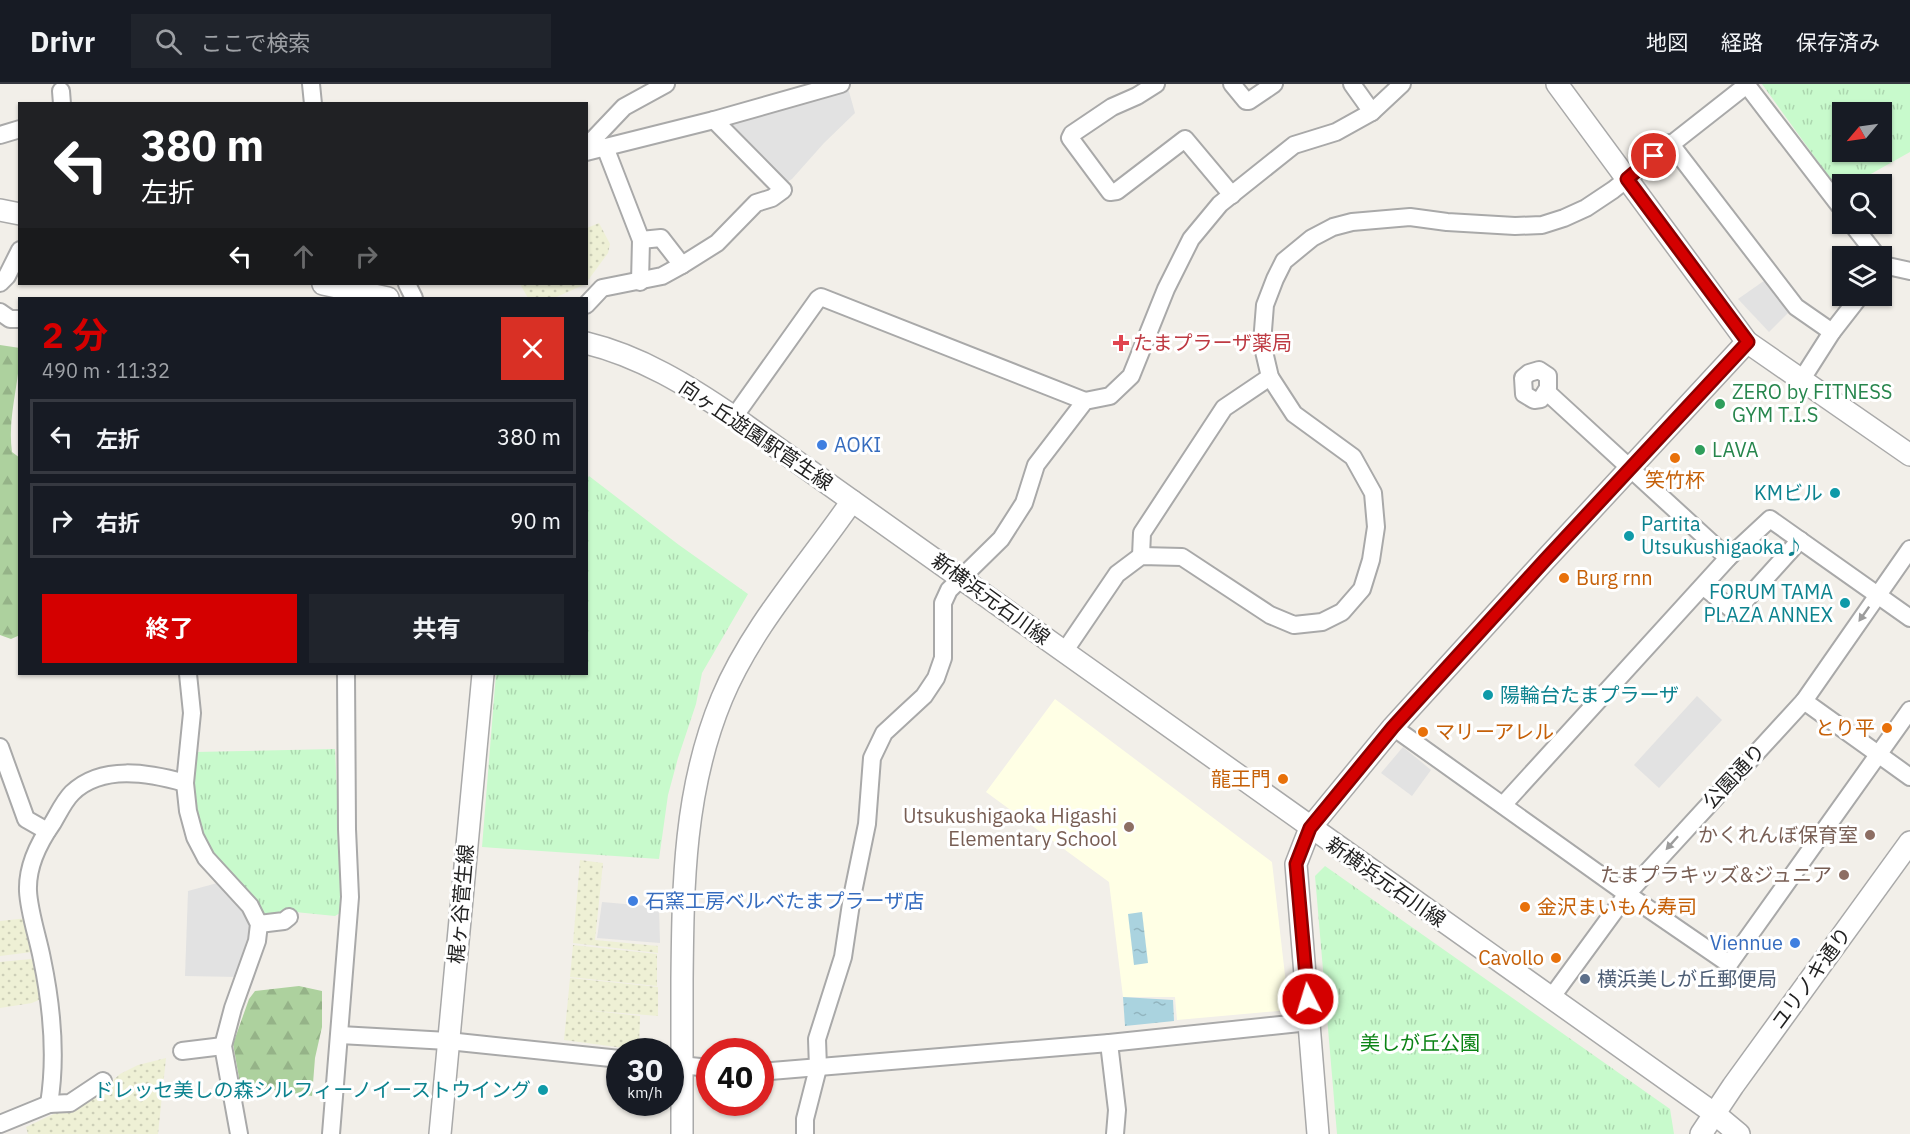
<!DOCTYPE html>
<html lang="ja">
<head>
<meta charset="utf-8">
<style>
	:root { --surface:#171b24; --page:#20242c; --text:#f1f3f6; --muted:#9ea1a6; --line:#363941; --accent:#d40000 }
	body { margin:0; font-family:"IBM Plex Sans","Noto Sans JP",sans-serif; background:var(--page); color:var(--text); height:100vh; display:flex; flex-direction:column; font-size:22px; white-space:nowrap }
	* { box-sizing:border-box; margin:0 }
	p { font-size:20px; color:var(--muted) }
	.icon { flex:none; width:33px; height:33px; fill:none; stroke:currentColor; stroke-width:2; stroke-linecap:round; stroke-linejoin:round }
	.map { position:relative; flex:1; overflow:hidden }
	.side { position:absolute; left:18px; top:213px; width:570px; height:378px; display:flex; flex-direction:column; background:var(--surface); border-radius:0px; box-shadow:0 2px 4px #0004 }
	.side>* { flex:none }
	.hud { position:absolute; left:18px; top:18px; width:570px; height:183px; border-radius:0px; box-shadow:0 2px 4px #0004; background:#202124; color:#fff; overflow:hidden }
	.needle { width:39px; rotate:241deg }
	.buttons { position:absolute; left:1832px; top:18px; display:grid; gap:12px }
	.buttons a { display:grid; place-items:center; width:60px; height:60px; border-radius:0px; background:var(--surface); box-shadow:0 2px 4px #0004; font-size:30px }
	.speed { position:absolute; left:606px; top:954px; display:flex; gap:12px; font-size:30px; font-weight:700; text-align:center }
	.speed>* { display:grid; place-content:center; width:78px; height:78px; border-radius:50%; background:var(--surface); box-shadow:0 2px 4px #0004; line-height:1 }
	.speed small { font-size:15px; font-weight:400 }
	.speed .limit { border:9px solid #d22; background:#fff; color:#111 }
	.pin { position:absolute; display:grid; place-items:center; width:51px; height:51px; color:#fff; margin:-26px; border:3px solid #fff; border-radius:50%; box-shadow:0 2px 6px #0007 }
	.me { position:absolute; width:66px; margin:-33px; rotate:355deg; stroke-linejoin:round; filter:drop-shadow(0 0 4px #0008) }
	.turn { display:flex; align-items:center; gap:21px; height:126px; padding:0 24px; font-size:27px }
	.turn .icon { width:78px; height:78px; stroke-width:2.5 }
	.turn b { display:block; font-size:42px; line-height:51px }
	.lanes { display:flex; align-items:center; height:57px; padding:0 24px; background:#0003; justify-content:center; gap:30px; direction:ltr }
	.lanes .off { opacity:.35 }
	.round { display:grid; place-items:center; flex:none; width:63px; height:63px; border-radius:0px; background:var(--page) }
	.head { display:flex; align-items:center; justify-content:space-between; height:102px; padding:0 24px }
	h1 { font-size:36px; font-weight:700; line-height:45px; color:var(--accent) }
	.button { display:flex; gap:12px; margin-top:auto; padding:12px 24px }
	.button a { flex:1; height:69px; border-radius:0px; background:var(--accent); color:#fff; font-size:24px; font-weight:700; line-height:69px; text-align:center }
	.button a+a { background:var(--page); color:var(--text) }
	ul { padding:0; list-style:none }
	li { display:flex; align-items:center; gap:18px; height:75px; margin:0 12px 9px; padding:0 12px; border:3px solid var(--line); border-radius:0px }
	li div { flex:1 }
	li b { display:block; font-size:22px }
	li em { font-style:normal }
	header { display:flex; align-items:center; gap:36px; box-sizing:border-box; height:84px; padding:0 30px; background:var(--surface); border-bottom:2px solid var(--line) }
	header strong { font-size:28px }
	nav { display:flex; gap:33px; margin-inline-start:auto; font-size:21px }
	.search { width:420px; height:54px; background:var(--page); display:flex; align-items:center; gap:15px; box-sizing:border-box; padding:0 21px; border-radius:0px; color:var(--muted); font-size:22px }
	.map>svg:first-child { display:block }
</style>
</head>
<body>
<header>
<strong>Drivr</strong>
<div class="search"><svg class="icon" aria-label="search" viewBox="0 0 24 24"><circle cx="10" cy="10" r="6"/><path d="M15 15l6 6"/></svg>ここで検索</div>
<nav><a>地図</a><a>経路</a><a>保存済み</a></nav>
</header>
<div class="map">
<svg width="1910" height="1050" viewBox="0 0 1910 1050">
	<defs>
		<pattern id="farmland-dots" width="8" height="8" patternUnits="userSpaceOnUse" patternTransform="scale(1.5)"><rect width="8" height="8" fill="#eef0d5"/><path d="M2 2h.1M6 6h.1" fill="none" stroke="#ccceb7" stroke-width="1.8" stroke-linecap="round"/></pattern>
		<pattern id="forest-firs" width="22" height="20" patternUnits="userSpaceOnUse" patternTransform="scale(1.5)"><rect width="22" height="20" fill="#add19e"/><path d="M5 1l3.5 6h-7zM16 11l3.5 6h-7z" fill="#95b388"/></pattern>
		<pattern id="park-tufts" width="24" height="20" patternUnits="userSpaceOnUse" patternTransform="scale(1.5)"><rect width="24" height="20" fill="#c8facc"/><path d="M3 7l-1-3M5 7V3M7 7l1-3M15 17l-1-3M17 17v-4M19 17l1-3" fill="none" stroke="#acd6af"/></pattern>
		<pattern id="water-ripples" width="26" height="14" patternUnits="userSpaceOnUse" patternTransform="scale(1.5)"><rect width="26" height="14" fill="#aad3df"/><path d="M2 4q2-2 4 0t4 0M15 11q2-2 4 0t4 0" fill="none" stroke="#92b5bf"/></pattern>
	</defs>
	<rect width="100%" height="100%" fill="#f2efe9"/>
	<path fill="#ffffe5" d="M1055,615L1272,778L1289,926L1177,936L1175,913H1123L1109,798L986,708Z"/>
	<g fill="url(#farmland-dots)">
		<path d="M599,139L610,160L608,169L586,199L587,144Z"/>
		<path d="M520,200H586L554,214H528Z"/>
		<path d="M580,776L603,779L595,856L658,862V869L573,859Z"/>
		<path d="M28,834L32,868L0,872V837Z"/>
		<path d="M573,861L657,870V902L570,893Z"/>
		<path d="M31,875L36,878L43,914L32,919L0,924V878Z"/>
		<path d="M570,894L658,903V932L585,926L640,932L639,966L564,956Z"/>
		<path d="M166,974L158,1050H28L26,1043L60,1027L108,1001L120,990L138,981Z"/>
	</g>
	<g fill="url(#forest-firs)">
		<path d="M0,261L20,264C20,298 7,333 12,368L20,374V551L11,555L0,551Z"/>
		<path d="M299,902L322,907V943L315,974L312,1012L254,1003L244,1004L240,999L233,960L249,915L255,907Z"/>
	</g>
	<g fill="url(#park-tufts)" fill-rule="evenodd">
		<path d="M1762,0H1910V68L1853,100H1842L1840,108ZM1842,28H1881V68H1842Z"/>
		<path d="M589,392L679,461L748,510L702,589L696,620L678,674L668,711L659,775L482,763L496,590H586V397Z"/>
		<path d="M335,665L342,815L340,829L335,832L295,828L268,832L264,830L253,813L232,789L218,778L207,760L197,738L191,693L195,668Z"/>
		<path d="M1325,782L1670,1025L1674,1050H1337L1315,792Z"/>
	</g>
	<g fill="#e2e2e2">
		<path d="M848,4L855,29L824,59L792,95L784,100L728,43L732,35Z"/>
		<path d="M1768,194L1793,224L1769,248L1738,215Z"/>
		<path d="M1697,612L1722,636L1659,704L1634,681Z"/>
		<path d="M1403,663L1431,686L1412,712L1381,689Z"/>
		<path d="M221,798L245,828L253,842L238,893L185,892L188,807Z"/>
		<path d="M602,818L659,823L660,859L597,854Z"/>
	</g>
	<g fill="url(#water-ripples)">
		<path d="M1142,828L1148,879L1134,881L1128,830Z"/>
		<path d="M1123,913L1173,916L1174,937L1125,942Z"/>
	</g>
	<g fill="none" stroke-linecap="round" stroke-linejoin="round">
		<defs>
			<g id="minor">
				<path d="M311,0L313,20"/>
				<path d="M1156,0L1137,12L1112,23L1072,50L1070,54L1110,108L1117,107L1185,55L1232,111"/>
				<path d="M1232,0L1246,17H1249L1274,0"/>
				<path d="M1352,0L1372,28"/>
				<path d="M1746,0L1842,125"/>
				<path d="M61,7L62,20"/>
				<path d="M0,51L20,45"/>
				<path d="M1670,59L1796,223L1832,248"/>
				<path d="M586,63L624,23L666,0"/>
				<path d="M605,63L641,156L640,198"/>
				<path d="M586,68L714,36L841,0"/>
				<path d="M1852,140L1877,172"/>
				<path d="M641,156L661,154L682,181"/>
				<path d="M1881,178L1883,181L1910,187"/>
				<path d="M0,199L7,192L20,166"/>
				<path d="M407,200L414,214"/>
				<path d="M586,221L602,204L662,192L682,181L717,159L756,119L772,114L783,106L714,36"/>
				<path d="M0,228L10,235H20"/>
				<path d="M1539,286L1548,292V304L1541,315L1534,316L1524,310L1523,294L1529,289Z"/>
				<path d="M1802,295L1832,248L1860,212"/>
				<path d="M734,333L818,215L821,213L1085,317"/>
				<path d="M1141,472L1142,449L1224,324L1270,293"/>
				<path d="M1728,474L1770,435L1910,534"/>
				<path d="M1704,503L1735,528L1800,456"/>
				<path d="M1064,568L1117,490L1141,472L1182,473L1270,531L1294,541L1322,538L1342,528L1362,505L1371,476L1376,443L1373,409L1353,373L1294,330L1270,293L1262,259L1265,221L1275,195L1284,177L1312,154L1333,143L1352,138L1410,133L1447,138L1515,142L1542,141L1564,134L1586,124L1613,106L1748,0"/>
				<path d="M188,590L192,629L185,699L188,727L195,753L206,774L250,822L259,840L257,857L233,924L223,962L239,1050"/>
				<path d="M1804,617L1910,693"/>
				<path d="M1393,643L1627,810L1729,880L1910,626"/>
				<path d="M0,663L26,735L47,747"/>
				<path d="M1503,721L1728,474L1547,308"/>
				<path d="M259,840L284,837L289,833"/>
				<path d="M1551,914L1627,810L1804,617L1910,465"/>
				<path d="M340,951L448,957L620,975"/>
				<path d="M1109,959L1117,1026L1115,1050"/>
				<path d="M182,967L223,962"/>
				<path d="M670,980L710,984"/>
				<path d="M760,988L1109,959L1309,938"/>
				<path d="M49,1020C57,971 52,923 42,875C38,854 29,828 28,807C27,782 38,760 52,740C58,730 64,717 72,709C102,680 149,689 185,699"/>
				<path d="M0,1040L49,1020L70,1019L103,997"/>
				<path d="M331,1050L350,813L347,745L346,590"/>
				<path d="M805,1050V1035L818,984L817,955L843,873L852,813L867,740L872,674L884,649L924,612L936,594L943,574V519L949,506L1001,455L1024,419L1036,381L1085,317L1110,312L1131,292L1166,205L1191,155L1220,120L1294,61L1336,48L1372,28L1402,0"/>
			</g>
			<g id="tertiary">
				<path d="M1557,0L1747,258L1910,371"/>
				<path d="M0,126L20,130"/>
				<path d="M323,200L388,214"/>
				<path d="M586,259C640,272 689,302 734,333L1715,1030L1739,1050"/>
				<path d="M440,1050L483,590"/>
				<path d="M682,1050C682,998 682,947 682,895C683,799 684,705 722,614C752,542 808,481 852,417"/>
				<path d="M1318,1050L1296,780L1310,744L1393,643L1545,476L1747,258"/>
				<path d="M1701,1050L1733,1002L1910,758"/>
			</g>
		</defs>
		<use href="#minor" stroke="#a9a9a9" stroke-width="20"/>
		<use href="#tertiary" stroke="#a9a9a9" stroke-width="24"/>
		<use href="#minor" stroke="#fff" stroke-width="16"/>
		<use href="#tertiary" stroke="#fff" stroke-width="21"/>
	</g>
	<defs><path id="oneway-solid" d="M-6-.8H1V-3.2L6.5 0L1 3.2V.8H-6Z" transform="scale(1.5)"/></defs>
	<g fill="#9c9c9c">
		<use href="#oneway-solid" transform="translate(1864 530) rotate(125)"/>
		<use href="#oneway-solid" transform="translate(1672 759) rotate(132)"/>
	</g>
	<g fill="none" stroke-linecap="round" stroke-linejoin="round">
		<defs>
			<path id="route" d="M1308,915L1296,780L1310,744L1393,643L1545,476L1748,258L1627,95L1654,72"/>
		</defs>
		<use href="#route" stroke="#8a0000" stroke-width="15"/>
		<use href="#route" stroke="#d40000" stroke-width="10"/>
	</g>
	<path fill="#e0444e" stroke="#fff" stroke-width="2" d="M1118 250h6v6h6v6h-6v6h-6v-6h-6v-6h6z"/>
	<g fill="#2e9e5b" stroke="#fff" stroke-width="2">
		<circle cx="1720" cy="320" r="6"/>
		<circle cx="1700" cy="366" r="6"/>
	</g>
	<g fill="#3f7fe0" stroke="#fff" stroke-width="2">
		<circle cx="822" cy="361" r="6"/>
		<circle cx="633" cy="817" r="6"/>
		<circle cx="1795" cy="859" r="6"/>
	</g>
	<g fill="#e8710a" stroke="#fff" stroke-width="2">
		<circle cx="1675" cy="374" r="6"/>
		<circle cx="1564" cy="494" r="6"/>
		<circle cx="1887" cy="644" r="6"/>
		<circle cx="1423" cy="648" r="6"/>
		<circle cx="1283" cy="695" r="6"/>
		<circle cx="1525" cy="823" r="6"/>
		<circle cx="1556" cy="874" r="6"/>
	</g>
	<g fill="#0f9aa8" stroke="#fff" stroke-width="2">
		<circle cx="1835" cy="409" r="6"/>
		<circle cx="1629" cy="452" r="6"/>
		<circle cx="1845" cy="519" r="6"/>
		<circle cx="1488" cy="611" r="6"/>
		<circle cx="543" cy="1006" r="6"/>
	</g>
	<g fill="#8d6e63" stroke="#fff" stroke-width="2">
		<circle cx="1129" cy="743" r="6"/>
		<circle cx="1870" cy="751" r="6"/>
		<circle cx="1844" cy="791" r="6"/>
	</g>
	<circle fill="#5c6f8a" stroke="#fff" stroke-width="2" cx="1585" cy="895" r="6"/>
	<g text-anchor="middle" stroke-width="6" stroke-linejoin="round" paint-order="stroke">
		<g font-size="20" fill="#be3a42" stroke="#fff" text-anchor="start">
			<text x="1133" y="266">たまプラーザ薬局</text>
		</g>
		<g font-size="20" fill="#27864d" stroke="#fff" text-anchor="start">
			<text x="1732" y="315">ZERO by FITNESS<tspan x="1732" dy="23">GYM T.I.S</tspan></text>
			<text x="1712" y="373">LAVA</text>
		</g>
		<g font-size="20" fill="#222" stroke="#fff">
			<text transform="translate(756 351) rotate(34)" y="7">向ヶ丘遊園駅菅生線</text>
			<text transform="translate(991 515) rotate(36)" y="7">新横浜元石川線</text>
			<text transform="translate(1734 692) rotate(-47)" y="7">公園通り</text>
			<text transform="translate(1386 798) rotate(35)" y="7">新横浜元石川線</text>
			<text transform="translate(461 820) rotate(-85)" y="7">梶ヶ谷菅生線</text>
			<text transform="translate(1811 894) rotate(-54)" y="7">ユリノキ通り</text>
		</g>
		<g font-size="20" fill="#366cbe" stroke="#fff" text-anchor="start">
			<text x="834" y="368">AOKI</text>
			<text x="645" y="824">石窯工房ベルベたまプラーザ店</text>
			<text x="1783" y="866" text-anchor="end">Viennue</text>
		</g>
		<g font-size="20" fill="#c56008" stroke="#fff" text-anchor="start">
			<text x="1675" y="403" text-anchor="middle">笑竹杯</text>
			<text x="1576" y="501">Burg rnn</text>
			<text x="1875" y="651" text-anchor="end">とり平</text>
			<text x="1435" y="655">マリーアレル</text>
			<text x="1271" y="702" text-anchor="end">龍王門</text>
			<text x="1537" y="830">金沢まいもん寿司</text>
			<text x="1544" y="881" text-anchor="end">Cavollo</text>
		</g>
		<g font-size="20" fill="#0d838f" stroke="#fff" text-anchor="end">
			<text x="1823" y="416">KMビル</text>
			<text x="1641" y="447" text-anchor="start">Partita<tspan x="1641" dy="23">Utsukushigaoka♪</tspan></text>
			<text x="1833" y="515">FORUM TAMA<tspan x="1833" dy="23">PLAZA ANNEX</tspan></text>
			<text x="1500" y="618" text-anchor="start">陽輪台たまプラーザ</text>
			<text x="531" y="1013">ドレッセ美しの森シルフィーノイーストウイング</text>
		</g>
		<g font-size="20" fill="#785e54" stroke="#fff" text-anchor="end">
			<text x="1117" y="739">Utsukushigaoka Higashi<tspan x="1117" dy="23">Elementary School</tspan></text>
			<text x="1858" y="758">かくれんぼ保育室</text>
			<text x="1832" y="798">たまプラキッズ&amp;ジュニア</text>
		</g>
		<g font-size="20" fill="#4e5e75" stroke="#fff" text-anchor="start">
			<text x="1597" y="902">横浜美しが丘郵便局</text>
		</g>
		<g font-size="20" fill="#0c8416" stroke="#fff">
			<text x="1420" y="966">美しが丘公園</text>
		</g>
	</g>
</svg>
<div class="buttons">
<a><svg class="needle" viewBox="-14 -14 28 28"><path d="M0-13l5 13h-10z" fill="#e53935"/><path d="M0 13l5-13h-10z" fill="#9ea1a6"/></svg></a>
<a><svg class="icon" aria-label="search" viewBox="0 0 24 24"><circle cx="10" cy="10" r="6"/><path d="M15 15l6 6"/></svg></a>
<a><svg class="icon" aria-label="layers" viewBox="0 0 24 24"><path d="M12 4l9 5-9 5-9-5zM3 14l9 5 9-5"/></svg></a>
</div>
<div class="speed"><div>30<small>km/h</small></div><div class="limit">40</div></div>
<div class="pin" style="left:1654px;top:72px;background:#d93025"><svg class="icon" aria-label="arrive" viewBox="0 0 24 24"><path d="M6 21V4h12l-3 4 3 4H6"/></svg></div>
<svg class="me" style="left:1308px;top:915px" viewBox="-20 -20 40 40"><circle r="17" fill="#d40000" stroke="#fff" stroke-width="3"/><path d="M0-11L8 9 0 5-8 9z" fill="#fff"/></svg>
<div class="hud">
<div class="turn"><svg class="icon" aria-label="left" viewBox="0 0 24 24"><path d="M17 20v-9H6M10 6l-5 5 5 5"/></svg><div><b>380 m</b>左折</div></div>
<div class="lanes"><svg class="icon" aria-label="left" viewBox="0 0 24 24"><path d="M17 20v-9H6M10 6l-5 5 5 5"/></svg><svg class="icon off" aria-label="ahead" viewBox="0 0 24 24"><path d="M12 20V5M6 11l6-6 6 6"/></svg><svg class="icon off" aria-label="right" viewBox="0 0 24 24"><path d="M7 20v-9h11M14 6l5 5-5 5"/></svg></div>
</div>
<section class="side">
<div class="head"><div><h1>2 分</h1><p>490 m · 11:32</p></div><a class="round" style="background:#d93025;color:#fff"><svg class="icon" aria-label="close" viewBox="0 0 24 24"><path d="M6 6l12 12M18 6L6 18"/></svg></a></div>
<ul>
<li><svg class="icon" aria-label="left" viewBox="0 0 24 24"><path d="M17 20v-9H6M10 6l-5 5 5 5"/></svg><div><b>左折</b></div><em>380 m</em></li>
<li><svg class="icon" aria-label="right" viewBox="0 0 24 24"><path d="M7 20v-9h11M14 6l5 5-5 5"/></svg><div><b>右折</b></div><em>90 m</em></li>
</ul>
<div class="button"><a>終了</a><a>共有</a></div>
</section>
</div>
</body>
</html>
